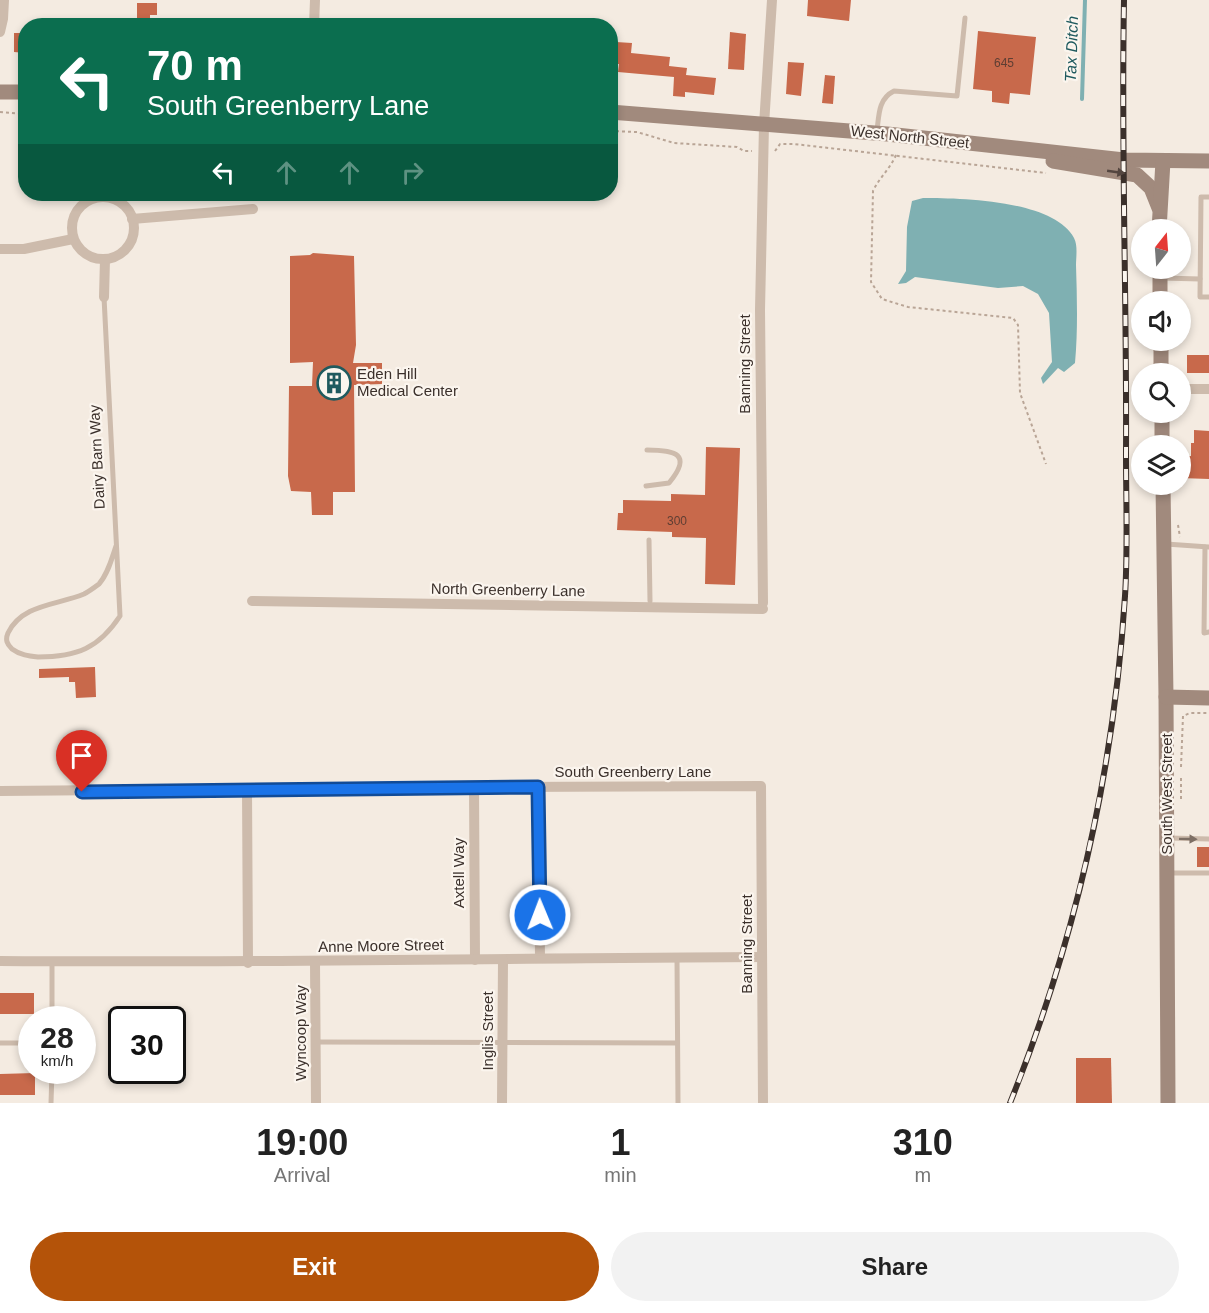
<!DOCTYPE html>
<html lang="en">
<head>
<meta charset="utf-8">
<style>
	:root { --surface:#fff; --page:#f2f2f2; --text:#222; --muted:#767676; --accent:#b45309 }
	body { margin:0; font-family:Arial,sans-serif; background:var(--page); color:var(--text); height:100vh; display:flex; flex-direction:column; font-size:22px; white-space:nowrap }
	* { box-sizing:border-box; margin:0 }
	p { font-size:20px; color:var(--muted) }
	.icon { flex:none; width:33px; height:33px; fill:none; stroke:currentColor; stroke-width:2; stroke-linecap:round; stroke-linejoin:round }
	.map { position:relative; height:1103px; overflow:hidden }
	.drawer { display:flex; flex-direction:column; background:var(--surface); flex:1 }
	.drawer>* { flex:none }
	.hud { position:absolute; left:18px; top:18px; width:600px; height:183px; border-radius:24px; box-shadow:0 3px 9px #0003; background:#0b6e4f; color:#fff; overflow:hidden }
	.needle { width:39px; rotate:17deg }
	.tools { position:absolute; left:1131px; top:219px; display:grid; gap:12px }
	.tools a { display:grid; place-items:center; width:60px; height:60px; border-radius:50%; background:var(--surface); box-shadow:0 3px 9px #0003; font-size:30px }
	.speed { position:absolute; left:18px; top:1006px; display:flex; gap:12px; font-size:30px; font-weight:700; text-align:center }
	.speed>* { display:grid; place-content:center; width:78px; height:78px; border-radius:50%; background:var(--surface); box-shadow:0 3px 9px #0003; line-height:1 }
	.speed small { font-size:15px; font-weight:400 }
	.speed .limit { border:3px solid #111; border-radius:9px; background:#fff; color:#111 }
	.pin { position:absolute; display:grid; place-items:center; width:51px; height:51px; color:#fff; margin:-62px -26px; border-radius:50% 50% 50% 0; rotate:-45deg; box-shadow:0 0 6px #0007 }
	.pin .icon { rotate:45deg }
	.me { position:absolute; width:66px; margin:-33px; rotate:359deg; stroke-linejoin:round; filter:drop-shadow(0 0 4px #0008) }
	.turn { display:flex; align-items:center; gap:21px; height:126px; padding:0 30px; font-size:27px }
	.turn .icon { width:78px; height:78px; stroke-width:2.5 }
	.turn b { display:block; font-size:42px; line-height:51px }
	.lanes { display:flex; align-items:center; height:57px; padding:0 30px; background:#0003; justify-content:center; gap:30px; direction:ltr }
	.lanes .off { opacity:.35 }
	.eta { display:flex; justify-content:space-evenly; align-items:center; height:102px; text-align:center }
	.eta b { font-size:36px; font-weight:700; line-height:42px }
	.action { display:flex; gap:12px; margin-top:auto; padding:12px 30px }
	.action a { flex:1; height:69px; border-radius:36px; background:var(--accent); color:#fff; font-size:24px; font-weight:700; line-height:69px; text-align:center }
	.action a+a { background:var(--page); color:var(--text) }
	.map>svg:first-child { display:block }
</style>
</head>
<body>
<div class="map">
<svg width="1209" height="1103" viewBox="0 0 1209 1103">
	<rect width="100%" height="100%" fill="#f4ebe1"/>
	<path fill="#7fb0b2" d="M923,198C961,198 1054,200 1074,238C1078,245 1076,258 1076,265C1077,298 1078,330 1075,363L1064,372L1058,368L1043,384L1041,378L1052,362L1049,313L1038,294L1023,286L998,288L915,277L906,283L898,284L906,271L907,227L912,201Z"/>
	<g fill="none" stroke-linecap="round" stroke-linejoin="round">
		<path stroke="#7fb0b2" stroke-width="4" d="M1082,99L1085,0"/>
	</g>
	<g fill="#c8694b">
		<path d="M808,0H851L849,21L807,16Z"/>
		<path d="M137,3H157V15H150V20H137Z"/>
		<path d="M978,31L1036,37L1030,95L1010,93L1009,104L992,102V91L973,89Z"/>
		<path d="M730,32L746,34L744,70L728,69Z"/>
		<path d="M14,33H26V53L14,52Z"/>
		<path d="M616,42L632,43L631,53L670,57L669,66L687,68L686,75L716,78L714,95L685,92V97L673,96L674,77L618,72L619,64H615Z"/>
		<path d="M788,62L804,63L801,96L786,94Z"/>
		<path d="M825,75L835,76L833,104L822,103Z"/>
		<path d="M313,253L354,256L356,345L353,363H382V384L354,385L355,492H333V515H312L311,492L291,491L288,476L289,386H312L313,362L290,363V256L310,255Z"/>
		<rect x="1187" y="355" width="22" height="18"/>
		<path d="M1194,430L1209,431V479L1180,478V457L1191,456V443H1194Z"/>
		<path d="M706,447L740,448L735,585L705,584L706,538L672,537V532L617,530L618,513H623V500L671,501V494L705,495Z"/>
		<path d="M95,667L96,697L76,698L75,682H69V677L39,678V669Z"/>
		<rect x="1197" y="847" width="12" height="20"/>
		<rect x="0" y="993" width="34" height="21"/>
		<path d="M1076,1058H1111L1112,1103H1076Z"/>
		<path d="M35,1073V1095H0V1074Z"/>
	</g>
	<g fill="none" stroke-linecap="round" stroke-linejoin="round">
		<g stroke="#b9a596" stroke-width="2" stroke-dasharray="3 3" stroke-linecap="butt">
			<path d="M0,112L26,114"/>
			<path d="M610,131L637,132L674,143L737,147L744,151H752"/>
			<path d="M775,151L780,144H794L1046,173"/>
			<path d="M896,155C890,169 879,178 873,191L871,282L882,299L908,307L1013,318L1018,325L1020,393L1046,464"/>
			<path d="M1178,525L1180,537"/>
			<path d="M1181,767L1183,716L1190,713H1209"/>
			<path d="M1181,799V778"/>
		</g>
		<g stroke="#cdbbac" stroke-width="5">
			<path d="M877,131C879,115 878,99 894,91L957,96L965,18"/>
			<path d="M1209,197H1201L1200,297H1209"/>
			<path d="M1162,278L1200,279"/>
			<path d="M104,297L120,616C99,648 77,657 38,657C29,656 20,655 12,649C7,644 5,640 8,633C22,604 58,605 84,594C88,592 95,587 99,584C108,574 112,558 116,546"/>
			<path d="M646,486L669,483C693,454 675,450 647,450"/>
			<path d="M649,540L650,601"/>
			<path d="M1166,544L1209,547"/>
			<path d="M1205,547L1204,633L1209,632"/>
			<path d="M1169,838L1209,839"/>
			<path d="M1169,873H1209"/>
			<path d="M677,958L678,1103"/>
			<path d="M52,1020V962"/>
			<path d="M316,1042L677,1043"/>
			<path d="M0,1043H32"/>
			<path d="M51,1103L52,1071"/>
		</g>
		<g stroke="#cdbbac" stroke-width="10">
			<path d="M314,26L315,0"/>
			<path d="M0,32L3,19L4,0"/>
			<circle cx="103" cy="228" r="31"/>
			<path d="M132,219L253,209"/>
			<path d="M0,249H24L73,239"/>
			<path d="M104,297L105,259"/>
			<path d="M1180,389H1209"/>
			<path d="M252,601L763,609"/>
			<path d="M763,603L760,310L764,125L772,0"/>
			<path d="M474,787L475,960"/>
			<path d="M538,787L540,958"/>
			<path d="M247,789L248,963"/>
			<path d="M0,791L474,787L761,786L763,1102"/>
			<path d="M0,961C254,963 508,958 762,957"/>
			<path d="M315,962L316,1103"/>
			<path d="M502,1103L503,960"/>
		</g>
		<g stroke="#a18a7d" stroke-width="15">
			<path d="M0,92H26"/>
			<path d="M610,112L887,134L1124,160L1209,161"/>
			<path d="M1053,161L1137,175L1151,188L1159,208"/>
			<path d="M1159,230L1163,161"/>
			<path d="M1160,268V302"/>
			<path d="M1161,340V374"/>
			<path d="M1162,412V446"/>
			<path d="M1163,484L1166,697L1168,1103"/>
			<path d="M1166,697L1209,698"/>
		</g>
		<defs>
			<path id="rail" d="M1010,1103C1075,942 1114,769 1125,596C1128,549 1126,502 1126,455C1127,303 1121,152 1124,0"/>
		</defs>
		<use href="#rail" stroke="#3b302b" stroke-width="6"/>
		<use href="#rail" stroke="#fbf5ee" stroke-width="4" stroke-dasharray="11" stroke-linecap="butt"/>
	</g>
	<defs><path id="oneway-solid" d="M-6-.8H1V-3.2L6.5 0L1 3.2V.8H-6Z" transform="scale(1.5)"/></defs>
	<use fill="#544640" href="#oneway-solid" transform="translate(1116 172) rotate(8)"/>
	<use fill="#7d6f65" href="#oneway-solid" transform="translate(1188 839) rotate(1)"/>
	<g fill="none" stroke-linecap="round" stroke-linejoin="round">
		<defs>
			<path id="route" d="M82,792L538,787L540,915"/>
		</defs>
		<use href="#route" stroke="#114b97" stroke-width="15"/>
		<use href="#route" stroke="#1a73e8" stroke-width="10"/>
	</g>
	<defs>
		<symbol id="building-ring" viewBox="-11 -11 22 22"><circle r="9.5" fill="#fbf5ee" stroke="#1f5a5e" stroke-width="1.5"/><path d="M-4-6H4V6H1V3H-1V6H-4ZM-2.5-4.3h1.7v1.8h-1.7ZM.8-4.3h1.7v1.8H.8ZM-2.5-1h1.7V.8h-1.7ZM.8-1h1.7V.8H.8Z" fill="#1f5a5e"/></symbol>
	</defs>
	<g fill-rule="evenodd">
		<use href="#building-ring" x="315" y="364" width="38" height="38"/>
	</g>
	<g text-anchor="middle" stroke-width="4.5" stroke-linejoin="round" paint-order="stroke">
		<g font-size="12" fill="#5e3e33">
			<text x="1004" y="67">645</text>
			<text x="677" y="525">300</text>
		</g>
		<g font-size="15" fill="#3b302b" stroke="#fbf5ee">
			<text transform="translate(910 137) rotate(6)" y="5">West North Street</text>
			<text transform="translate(745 364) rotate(-90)" y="5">Banning Street</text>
			<text transform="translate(97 457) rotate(-93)" y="5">Dairy Barn Way</text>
			<text transform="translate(508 590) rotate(1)" y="5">North Greenberry Lane</text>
			<text x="633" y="777">South Greenberry Lane</text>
			<text transform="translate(1167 794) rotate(-90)" y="5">South West Street</text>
			<text transform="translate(459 873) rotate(-90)" y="5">Axtell Way</text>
			<text transform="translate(747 944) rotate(-90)" y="5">Banning Street</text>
			<text transform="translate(381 946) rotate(-1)" y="5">Anne Moore Street</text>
			<text transform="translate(488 1031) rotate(-90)" y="5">Inglis Street</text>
			<text transform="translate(301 1033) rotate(-90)" y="5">Wyncoop Way</text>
		</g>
		<g font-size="15" fill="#3b302b" stroke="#fbf5ee" text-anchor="start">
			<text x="357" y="379">Eden Hill<tspan x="357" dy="17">Medical Center</tspan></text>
		</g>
		<g font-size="16" font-style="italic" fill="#1f5a5e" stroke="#fbf5ee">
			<text transform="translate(1071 49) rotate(-88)" y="6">Tax Ditch</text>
		</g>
	</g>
</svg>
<div class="tools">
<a><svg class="needle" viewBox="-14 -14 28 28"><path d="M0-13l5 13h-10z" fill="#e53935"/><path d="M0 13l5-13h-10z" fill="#767676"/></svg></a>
<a><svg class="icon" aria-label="sound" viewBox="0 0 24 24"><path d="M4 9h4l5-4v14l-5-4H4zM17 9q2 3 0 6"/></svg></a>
<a><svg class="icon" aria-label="search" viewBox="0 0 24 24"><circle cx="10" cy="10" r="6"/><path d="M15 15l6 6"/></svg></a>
<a><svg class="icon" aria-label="layers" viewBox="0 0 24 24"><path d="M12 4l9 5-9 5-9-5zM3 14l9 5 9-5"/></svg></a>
</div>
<div class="speed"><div>28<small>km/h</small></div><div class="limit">30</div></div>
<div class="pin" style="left:82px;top:792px;background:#d93025"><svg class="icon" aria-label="arrive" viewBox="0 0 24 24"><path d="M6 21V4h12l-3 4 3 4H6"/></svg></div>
<svg class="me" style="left:540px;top:915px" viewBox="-20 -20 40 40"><circle r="17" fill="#1a73e8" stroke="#fff" stroke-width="3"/><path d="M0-11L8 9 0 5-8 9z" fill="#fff"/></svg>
<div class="hud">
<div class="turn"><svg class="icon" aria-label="left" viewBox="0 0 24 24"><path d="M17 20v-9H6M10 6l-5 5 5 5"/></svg><div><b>70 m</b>South Greenberry Lane</div></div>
<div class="lanes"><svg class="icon" aria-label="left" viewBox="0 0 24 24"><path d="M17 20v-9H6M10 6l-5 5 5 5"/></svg><svg class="icon off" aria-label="ahead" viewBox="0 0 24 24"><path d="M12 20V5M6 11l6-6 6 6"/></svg><svg class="icon off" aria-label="ahead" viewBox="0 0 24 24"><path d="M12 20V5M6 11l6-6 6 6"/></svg><svg class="icon off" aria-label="right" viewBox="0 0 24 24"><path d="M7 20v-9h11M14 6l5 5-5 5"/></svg></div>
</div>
</div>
<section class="drawer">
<div class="eta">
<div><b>19:00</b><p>Arrival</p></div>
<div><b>1</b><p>min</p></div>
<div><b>310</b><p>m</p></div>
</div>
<div class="action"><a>Exit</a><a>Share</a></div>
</section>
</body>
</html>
